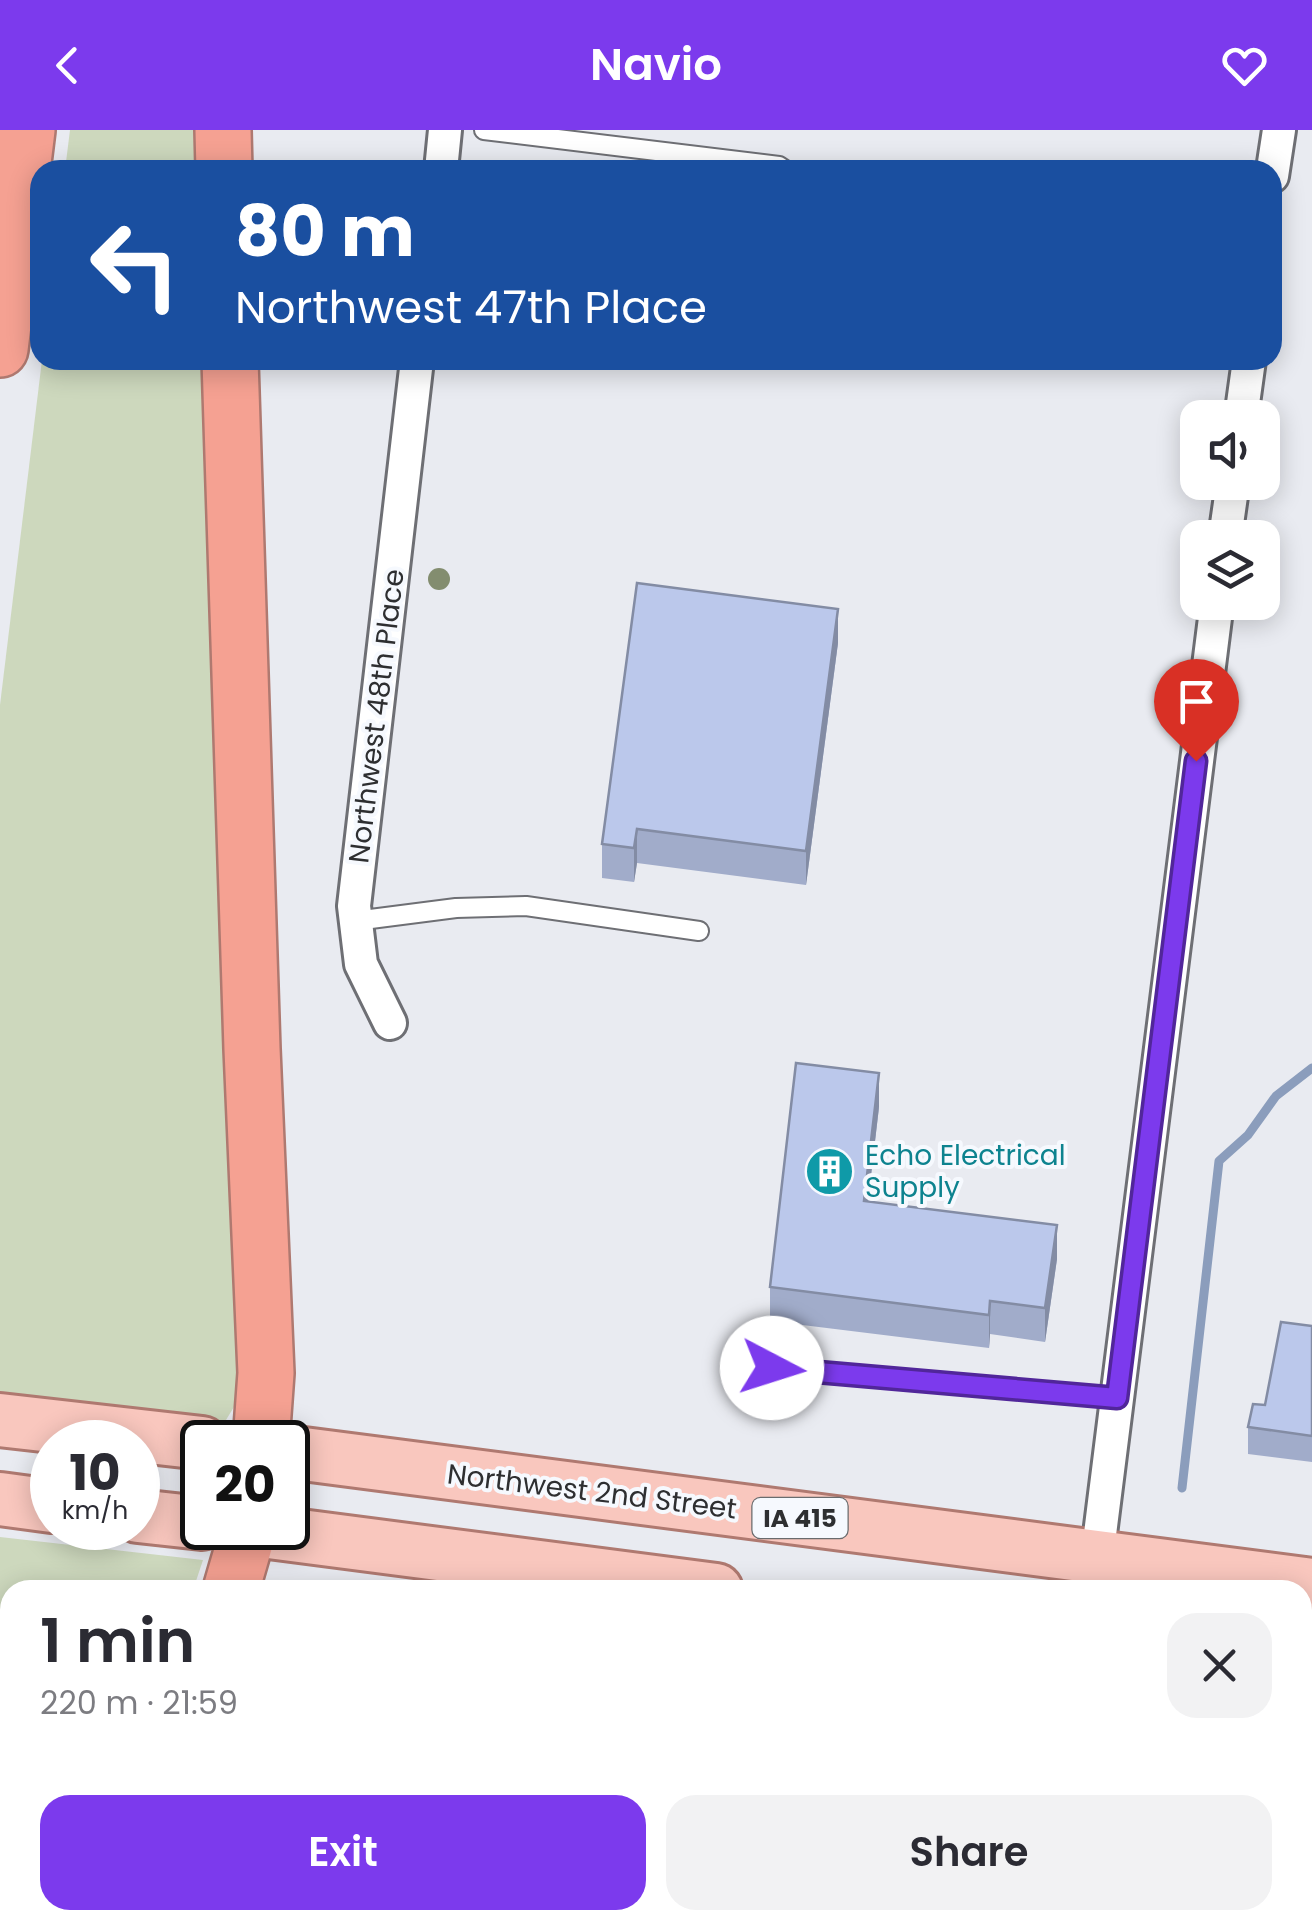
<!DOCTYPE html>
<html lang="en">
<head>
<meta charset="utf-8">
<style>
	:root { --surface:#fff; --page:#f2f2f3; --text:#2b2b33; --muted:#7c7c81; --accent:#7c3aed }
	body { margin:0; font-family:Poppins,sans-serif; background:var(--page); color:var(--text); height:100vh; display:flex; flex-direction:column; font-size:38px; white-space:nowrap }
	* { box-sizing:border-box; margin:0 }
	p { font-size:32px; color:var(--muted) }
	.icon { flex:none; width:55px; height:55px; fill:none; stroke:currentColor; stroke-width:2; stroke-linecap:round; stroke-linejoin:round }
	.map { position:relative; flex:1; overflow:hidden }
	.drawer { position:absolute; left:0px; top:1450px; width:1312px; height:350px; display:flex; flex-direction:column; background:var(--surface); border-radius:30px 30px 0 0; box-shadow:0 5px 25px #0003 }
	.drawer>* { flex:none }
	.banner { position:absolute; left:30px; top:30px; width:1252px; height:210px; border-radius:30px; box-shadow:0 5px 25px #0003; background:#1a4fa0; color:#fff; overflow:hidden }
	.tools { position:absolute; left:1180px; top:270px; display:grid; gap:20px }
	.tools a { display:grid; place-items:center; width:100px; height:100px; border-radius:20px; background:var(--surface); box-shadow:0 5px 25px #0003; font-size:50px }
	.speed { position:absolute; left:30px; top:1290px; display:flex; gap:20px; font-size:50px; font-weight:700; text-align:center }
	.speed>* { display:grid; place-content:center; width:130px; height:130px; border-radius:50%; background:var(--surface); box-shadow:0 5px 25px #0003; line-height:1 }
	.speed small { font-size:25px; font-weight:400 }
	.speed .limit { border:5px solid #111; border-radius:15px; background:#fff; color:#111 }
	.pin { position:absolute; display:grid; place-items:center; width:85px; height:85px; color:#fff; margin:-102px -42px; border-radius:50% 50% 50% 0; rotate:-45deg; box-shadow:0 0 10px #0007 }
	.pin .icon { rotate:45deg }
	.me { position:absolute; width:110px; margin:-55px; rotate:95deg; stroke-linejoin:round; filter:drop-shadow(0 0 8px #0008) }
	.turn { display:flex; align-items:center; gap:35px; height:210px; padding:0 40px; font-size:45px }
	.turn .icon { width:130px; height:130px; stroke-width:2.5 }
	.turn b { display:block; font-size:70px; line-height:85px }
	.round { display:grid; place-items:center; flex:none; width:105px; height:105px; border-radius:30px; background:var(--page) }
	.overview { display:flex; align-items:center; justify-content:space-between; height:170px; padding:0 40px }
	h1 { font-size:60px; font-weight:600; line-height:75px }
	.primary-button { display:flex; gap:20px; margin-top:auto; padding:20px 40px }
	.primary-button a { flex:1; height:115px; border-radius:30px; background:var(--accent); color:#fff; font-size:40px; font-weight:600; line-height:115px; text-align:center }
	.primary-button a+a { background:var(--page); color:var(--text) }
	header { display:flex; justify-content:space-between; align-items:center; height:130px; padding:0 40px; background:var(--accent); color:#fff; font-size:45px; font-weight:600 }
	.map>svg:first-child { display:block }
</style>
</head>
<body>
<header><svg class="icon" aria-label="back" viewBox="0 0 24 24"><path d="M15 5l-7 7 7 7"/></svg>Navio<svg class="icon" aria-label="heart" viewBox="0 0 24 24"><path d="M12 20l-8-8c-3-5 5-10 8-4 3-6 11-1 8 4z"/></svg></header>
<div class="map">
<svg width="1312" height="1800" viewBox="0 0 1312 1800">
	<rect width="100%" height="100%" fill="#e9ebf1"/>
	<g fill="#cdd8bd">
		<path d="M70,0H204L205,40H65Z"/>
		<path d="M42,230H212L240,1267L226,1290H204L0,1268V575Z"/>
		<path d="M0,1407L203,1430L193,1460H10V1790H79L76,1800H0Z"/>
	</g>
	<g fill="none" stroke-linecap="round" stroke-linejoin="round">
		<g stroke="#8b9dbc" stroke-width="9">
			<path d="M1182,1358L1219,1031L1248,1005L1276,966L1312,938"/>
			<path d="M1302,1680L1312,1681"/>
		</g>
		<defs>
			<g id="service">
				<path d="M484,0L779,36L785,40"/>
				<path d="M355,791L456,778L526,776L699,801"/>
				<path d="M772,1238L1117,1268"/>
				<path d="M721,1800L723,1790"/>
			</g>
			<g id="minor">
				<path d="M441,40L445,0"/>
				<path d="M1272,46L1279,0"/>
				<path d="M1241,288L1249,230"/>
				<path d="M1225,408L1233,352"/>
				<path d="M390,893L361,834L354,776L417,230"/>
				<path d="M1093,1460L1217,472"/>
				<path d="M1052,1800L1055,1790"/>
			</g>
			<g id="primary">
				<path d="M0,1290L202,1313"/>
				<path d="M288,1322L1312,1455"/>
				<path d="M0,1369L52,1376"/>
				<path d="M138,1386L202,1393"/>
				<path d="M238,1398L716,1460"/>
				<path d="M1302,1536L1312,1537"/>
			</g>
			<g id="motorway">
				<path d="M223,0L224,40"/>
				<path d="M0,219L27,0"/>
				<path d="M230,230L252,919L266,1243L261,1312"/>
				<path d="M231,1460L249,1398"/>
				<path d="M120,1800L123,1790"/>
			</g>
		</defs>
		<use href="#service" stroke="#6e6f74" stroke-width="22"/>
		<use href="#minor" stroke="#6e6f74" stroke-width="38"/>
		<use href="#primary" stroke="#af7970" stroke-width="58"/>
		<use href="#motorway" stroke="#af7970" stroke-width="60"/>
		<use href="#service" stroke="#fff" stroke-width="18"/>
		<use href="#minor" stroke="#fff" stroke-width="32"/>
		<use href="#primary" stroke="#f9c7be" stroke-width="52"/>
		<use href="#motorway" stroke="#f5a192" stroke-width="55"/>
	</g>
	<circle fill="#838d6f" cx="439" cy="449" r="11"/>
	<g fill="#a1acca">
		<path d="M838,513L806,755L637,733L634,752L602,748V714Z"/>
		<path d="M879,977L868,1072L1057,1129L1045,1212L990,1204L989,1218L770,1191V1157Z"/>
		<path d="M1312,1196V1332L1248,1324V1297L1265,1275Z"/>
		<path d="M459,1790H483L470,1800H467Z"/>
		<path d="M488,1790H636L624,1800H491L488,1795Z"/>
	</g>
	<g fill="#838ca4">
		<path d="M838,479V513L806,755V721Z"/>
		<path d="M637,699V733L634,752V718Z"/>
		<path d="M879,943V977L864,1105V1071Z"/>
		<path d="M1057,1095V1129L1045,1212V1178Z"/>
		<path d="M990,1171V1204L989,1218V1185Z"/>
		<path d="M468,1790H483L470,1800H468Z"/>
		<path d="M605,1790H636L624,1800H592Z"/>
	</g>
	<g fill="#bbc8eb" stroke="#838ca4" stroke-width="2.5">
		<path d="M637,453L838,479L806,721L637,699L634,718L602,714Z"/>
		<path d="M796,933L879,943L864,1071L1057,1095L1045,1178L990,1171L989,1185L770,1157Z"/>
		<path d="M1281,1192L1312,1196V1306L1248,1297L1253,1274L1265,1275Z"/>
		<path d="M514,1790H605L592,1800H522Z"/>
	</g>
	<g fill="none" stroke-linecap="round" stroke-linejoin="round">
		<defs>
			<path id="route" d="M772,1238L1117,1268L1196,631"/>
		</defs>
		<use href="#route" stroke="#51269a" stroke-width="25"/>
		<use href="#route" stroke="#7c3aed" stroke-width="18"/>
	</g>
	<defs>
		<symbol id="building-disc" viewBox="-11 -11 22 22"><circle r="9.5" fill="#0f9aa8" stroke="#f6f9fe"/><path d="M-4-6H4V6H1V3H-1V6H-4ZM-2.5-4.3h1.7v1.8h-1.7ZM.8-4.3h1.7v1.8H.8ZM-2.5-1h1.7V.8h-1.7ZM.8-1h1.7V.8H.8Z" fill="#fff"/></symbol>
	</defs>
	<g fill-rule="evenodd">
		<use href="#building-disc" x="802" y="1014" width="55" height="55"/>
	</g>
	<g text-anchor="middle" stroke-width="8" stroke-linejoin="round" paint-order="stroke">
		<rect fill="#f6f9fe" stroke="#6a6c6e" stroke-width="2.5" x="752.5" y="1368" width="95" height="40" rx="8"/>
		<g font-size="25" font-weight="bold" fill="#2e2f31">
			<text x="800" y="1397">IA 415</text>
		</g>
		<g font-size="28" fill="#2e2f31" stroke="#f6f9fe">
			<text transform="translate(376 586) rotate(-83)" y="10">Northwest 48th Place</text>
			<text transform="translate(592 1361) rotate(7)" y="10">Northwest 2nd Street</text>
		</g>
		<g font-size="28" fill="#0d838f" stroke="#f6f9fe" text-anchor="start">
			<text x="865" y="1035">Echo Electrical<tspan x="865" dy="32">Supply</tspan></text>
		</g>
	</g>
</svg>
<div class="tools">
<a><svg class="icon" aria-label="sound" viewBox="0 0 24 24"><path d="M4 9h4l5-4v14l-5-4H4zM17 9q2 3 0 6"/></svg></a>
<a><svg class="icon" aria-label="layers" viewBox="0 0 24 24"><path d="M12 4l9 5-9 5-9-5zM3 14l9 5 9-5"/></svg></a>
</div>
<div class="speed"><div>10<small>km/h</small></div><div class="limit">20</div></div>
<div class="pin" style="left:1196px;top:631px;background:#d93025"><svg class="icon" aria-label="arrive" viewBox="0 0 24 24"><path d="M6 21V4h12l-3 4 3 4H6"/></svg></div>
<svg class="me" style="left:772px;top:1238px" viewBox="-20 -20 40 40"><circle r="19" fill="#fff"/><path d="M0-13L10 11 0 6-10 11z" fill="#7c3aed"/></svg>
<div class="banner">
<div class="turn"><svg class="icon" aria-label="left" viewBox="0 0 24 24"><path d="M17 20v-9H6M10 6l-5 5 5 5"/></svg><div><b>80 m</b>Northwest 47th Place</div></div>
</div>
<section class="drawer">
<div class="overview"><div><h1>1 min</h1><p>220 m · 21:59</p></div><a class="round"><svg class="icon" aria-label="close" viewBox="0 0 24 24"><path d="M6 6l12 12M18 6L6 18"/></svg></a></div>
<div class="primary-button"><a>Exit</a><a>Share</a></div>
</section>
</div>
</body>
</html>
